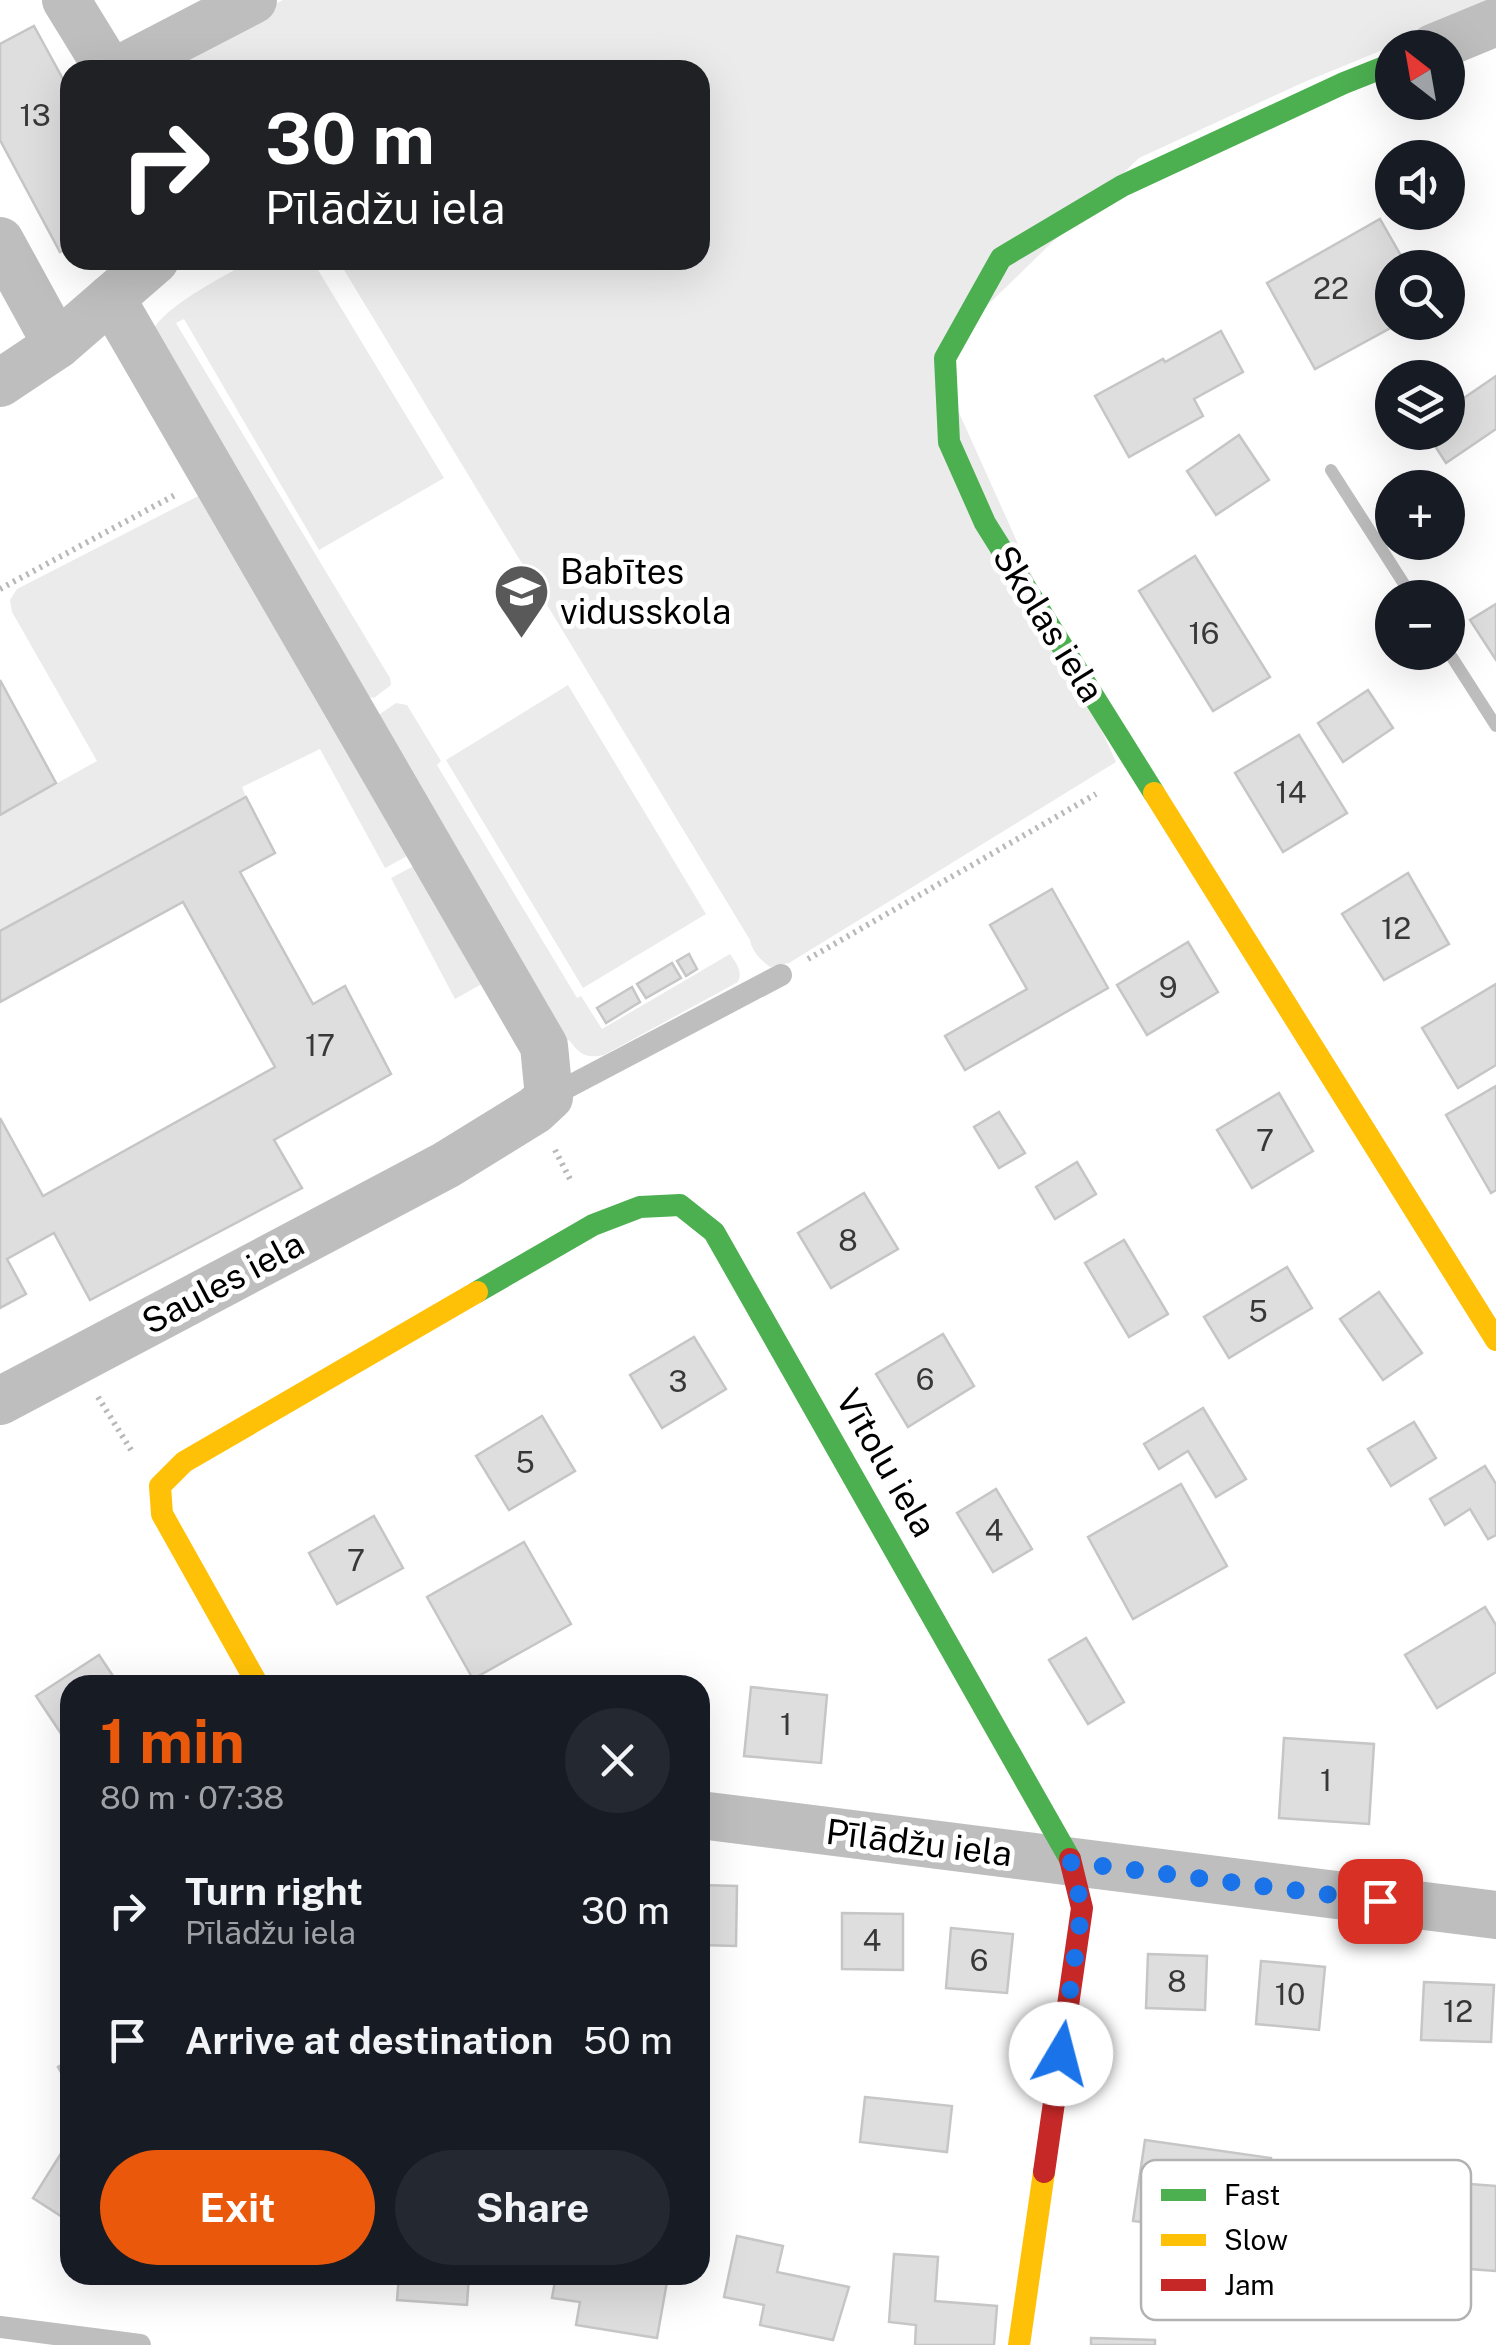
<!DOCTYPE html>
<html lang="en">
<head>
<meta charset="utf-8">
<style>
	:root { --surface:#171b24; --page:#242831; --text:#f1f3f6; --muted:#9ea1a6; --accent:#ea580c }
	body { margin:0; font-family:"Public Sans",sans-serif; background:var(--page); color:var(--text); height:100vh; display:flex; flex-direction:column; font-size:38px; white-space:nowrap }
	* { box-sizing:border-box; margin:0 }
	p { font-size:32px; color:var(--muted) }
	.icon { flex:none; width:55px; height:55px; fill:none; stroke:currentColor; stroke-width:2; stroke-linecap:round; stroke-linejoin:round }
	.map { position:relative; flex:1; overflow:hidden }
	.drawer { position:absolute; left:60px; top:1675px; width:650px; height:610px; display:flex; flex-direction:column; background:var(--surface); border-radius:30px; box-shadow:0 10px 40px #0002 }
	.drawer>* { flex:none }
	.guide { position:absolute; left:60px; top:60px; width:650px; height:210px; border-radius:30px; box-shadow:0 10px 40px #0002; background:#202124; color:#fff; overflow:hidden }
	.needle { width:65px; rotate:329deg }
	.buttons { position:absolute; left:1375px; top:30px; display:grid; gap:20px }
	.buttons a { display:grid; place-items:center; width:90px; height:90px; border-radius:50%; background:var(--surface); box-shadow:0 10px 40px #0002; font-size:50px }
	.pin { position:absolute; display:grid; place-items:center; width:85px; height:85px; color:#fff; margin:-42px; border-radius:20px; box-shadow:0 5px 15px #0006 }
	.me { position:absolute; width:110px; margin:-55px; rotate:8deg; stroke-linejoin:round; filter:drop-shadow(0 0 8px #0008) }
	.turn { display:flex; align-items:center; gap:35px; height:210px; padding:0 40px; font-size:45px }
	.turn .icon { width:130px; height:130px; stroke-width:2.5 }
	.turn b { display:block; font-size:70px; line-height:85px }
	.round { display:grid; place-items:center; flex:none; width:105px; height:105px; border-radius:52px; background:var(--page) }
	.summary { display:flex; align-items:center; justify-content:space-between; height:170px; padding:0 40px }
	h1 { font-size:60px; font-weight:700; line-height:75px; color:var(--accent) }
	.primary-button { display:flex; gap:20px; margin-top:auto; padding:20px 40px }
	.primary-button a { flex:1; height:115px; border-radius:60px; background:var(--accent); color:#fff; font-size:40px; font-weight:700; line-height:115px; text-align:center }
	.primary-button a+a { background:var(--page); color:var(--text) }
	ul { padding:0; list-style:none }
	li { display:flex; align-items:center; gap:30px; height:130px; padding:0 40px }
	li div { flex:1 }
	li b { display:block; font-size:38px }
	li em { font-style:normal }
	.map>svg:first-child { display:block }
</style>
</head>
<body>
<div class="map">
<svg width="1496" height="2345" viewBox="0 0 1496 2345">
	<rect width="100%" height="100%" fill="#fff"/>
	<g fill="#ebebeb">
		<path d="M283,0H1496L1485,8L1302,83L1139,158L934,357L1116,762L789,963L770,967C761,960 752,952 750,940L338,260H700V70H172L166,60Z"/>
		<path d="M252,260H312L444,478L319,550L184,319L176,323L390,678L391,685L374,698L364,696L150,335C162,306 224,277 252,260Z"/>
		<path d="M208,491L418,850L385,868L320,749L242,787L246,797L0,931V815L97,761L12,612L10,600L17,589Z"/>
		<path d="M568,685L706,914L583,988L446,760Z"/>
		<path d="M396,703L407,705L441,761L437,765L577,998L581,996L602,1029L730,954C736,963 743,971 738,982L604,1055C585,1059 580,1054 569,1040L560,1044L379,725L380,714Z"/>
		<path d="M425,860L496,976L455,999L391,878Z"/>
	</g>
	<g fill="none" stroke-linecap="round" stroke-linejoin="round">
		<g stroke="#bdbdbd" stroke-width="12">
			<path d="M1331,470L1413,598"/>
			<path d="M1448,651L1496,726"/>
		</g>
	</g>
	<g fill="#dedede" stroke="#c6c6c6" stroke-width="2.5">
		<path d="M34,26L70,92V247L60,252L0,140V44Z"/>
		<path d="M1380,219L1408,268H1392V295L1382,301L1396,325L1315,369L1267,283Z"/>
		<path d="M1221,331L1243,372L1194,399L1203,416L1129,457L1095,396L1163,359L1165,362Z"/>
		<path d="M1496,376V429L1446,463L1426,432H1448V409Z"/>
		<path d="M1239,435L1269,480L1216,515L1187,471Z"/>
		<path d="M1195,556L1270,677L1213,711L1139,591Z"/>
		<path d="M1496,604V660L1470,620Z"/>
		<path d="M0,680L56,783L0,815Z"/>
		<path d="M1368,690L1393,728L1343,762L1318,723Z"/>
		<path d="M1299,735L1347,813L1283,852L1235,773Z"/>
		<path d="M246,797L275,853L240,872L313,1004L345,986L391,1074L274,1140L302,1188L90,1300L54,1233L7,1259L26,1294L0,1308V1118L43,1196L275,1067L183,902L0,1002V931Z"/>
		<path d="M1408,873L1449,944L1384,980L1342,914Z"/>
		<path d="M1052,889L1108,988L965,1070L945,1036L1027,989L990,925Z"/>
		<path d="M1188,942L1218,992L1147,1035L1117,985Z"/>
		<path d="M689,954L697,969L686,976L677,961Z"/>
		<path d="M672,963L681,978L646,998L637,984Z"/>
		<path d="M1496,984V1065L1458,1088L1422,1028Z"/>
		<path d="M632,987L640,1002L606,1023L597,1008Z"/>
		<path d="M1496,1086V1190L1491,1193L1446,1115Z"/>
		<path d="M1279,1093L1313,1151L1252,1188L1217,1130Z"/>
		<path d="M999,1112L1025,1153L999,1168L974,1127Z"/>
		<path d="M1077,1162L1096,1194L1055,1219L1036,1187Z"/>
		<path d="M864,1193L898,1249L831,1288L798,1233Z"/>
		<path d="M1124,1240L1168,1314L1129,1337L1085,1263Z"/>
		<path d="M1287,1267L1312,1308L1229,1358L1204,1317Z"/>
		<path d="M1379,1292L1422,1353L1383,1380L1340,1319Z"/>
		<path d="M943,1334L974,1386L908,1427L876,1374Z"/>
		<path d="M694,1337L726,1389L662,1428L630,1375Z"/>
		<path d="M1203,1408L1246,1479L1216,1497L1188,1451L1159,1469L1144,1444Z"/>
		<path d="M542,1416L575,1471L509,1510L476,1456Z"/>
		<path d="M1414,1422L1436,1458L1391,1486L1368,1449Z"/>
		<path d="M1485,1466L1496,1484V1535L1488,1539L1470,1509L1445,1525L1430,1499Z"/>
		<path d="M1181,1484L1227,1566L1133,1619L1088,1537Z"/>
		<path d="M996,1489L1032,1549L993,1572L957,1513Z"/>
		<path d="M374,1516L403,1568L337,1604L309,1553Z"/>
		<path d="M524,1542L571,1624L473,1679L427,1597Z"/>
		<path d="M1485,1607L1496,1625V1672L1437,1708L1405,1655Z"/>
		<path d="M1086,1638L1124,1702L1088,1724L1049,1660Z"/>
		<path d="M99,1655L119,1685H70V1747L36,1696Z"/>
		<path d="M751,1687L827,1695L821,1763L744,1756Z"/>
		<path d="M1284,1738L1374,1744L1369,1824L1279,1818Z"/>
		<path d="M700,1885L737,1886L736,1946L700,1945Z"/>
		<path d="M842,1913L903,1914V1970L842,1969Z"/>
		<path d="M951,1928L1013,1934L1007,1993L946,1988Z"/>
		<path d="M1148,1954L1207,1956L1205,2010L1146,2008Z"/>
		<path d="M1261,1961L1325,1967L1319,2030L1256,2024Z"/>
		<path d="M1424,1982L1494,1985L1491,2042L1421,2040Z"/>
		<path d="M70,2060V2088L58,2067Z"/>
		<path d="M865,2097L952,2106L947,2152L860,2142Z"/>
		<path d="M1145,2140L1271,2158L1259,2238L1133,2221Z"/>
		<path d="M65,2147L70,2149V2222L33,2198Z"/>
		<path d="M1418,2180L1496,2186V2271L1347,2260L1351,2209L1416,2214Z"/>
		<path d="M737,2236L783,2246L777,2272L849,2287L833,2340L760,2325L764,2305L724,2297Z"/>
		<path d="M894,2254L938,2257L935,2301L997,2306L994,2345H915L916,2325L889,2322Z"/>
		<path d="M399,2275H469L467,2305L397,2300Z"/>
		<path d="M556,2275L668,2276L657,2338L576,2325L580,2302L552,2298Z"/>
		<path d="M1091,2338L1155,2340V2345H1091Z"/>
	</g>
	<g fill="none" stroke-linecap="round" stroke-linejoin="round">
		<g stroke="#b9b9b9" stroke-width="6" stroke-dasharray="2.5 5" stroke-linecap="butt">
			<path d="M0,589L175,495"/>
			<path d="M808,959L1096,794"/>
			<path d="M555,1150L572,1183"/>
			<path d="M98,1397L131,1450"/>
		</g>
		<g stroke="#bebebe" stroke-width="22">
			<path d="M549,1097L781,975"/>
			<path d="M0,2327L140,2345"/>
		</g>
		<g stroke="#bebebe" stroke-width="48">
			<path d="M66,0L109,70"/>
			<path d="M1433,48L1496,22"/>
			<path d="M118,70L253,0"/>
			<path d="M0,241L57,345"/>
			<path d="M0,383L57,345L155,260"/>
			<path d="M0,1401L446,1165L535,1110L549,1097L544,1046L111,298"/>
			<path d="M700,1815L1496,1915"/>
		</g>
		<g stroke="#4caf50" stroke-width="22">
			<path d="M1154,793L985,523L949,442L945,358L1001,258L1122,186L1344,83L1392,64"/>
			<path d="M477,1292L593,1225L640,1207L680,1205L714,1232L1070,1859"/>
		</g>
		<g stroke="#ffc107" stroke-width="22">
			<path d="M1154,793L1496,1340"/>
			<path d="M258,1685L162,1514L160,1486L184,1462L477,1292"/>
			<path d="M1019,2345L1044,2172"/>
		</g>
		<path stroke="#c62828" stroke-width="22" d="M1044,2172L1082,1908L1070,1859"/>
	</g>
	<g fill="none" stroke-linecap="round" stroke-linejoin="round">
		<path stroke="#1a73e8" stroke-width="18" stroke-dasharray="0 32.4" d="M1061,2054L1082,1908L1071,1862L1380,1901"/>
	</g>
	<defs>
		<symbol id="school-pin" viewBox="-11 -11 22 30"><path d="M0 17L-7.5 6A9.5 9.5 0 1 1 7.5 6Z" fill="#595959" stroke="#fff"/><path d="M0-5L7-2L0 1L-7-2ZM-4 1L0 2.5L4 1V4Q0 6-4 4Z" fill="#fff"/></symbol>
	</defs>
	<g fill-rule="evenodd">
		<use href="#school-pin" x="490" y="560" width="63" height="86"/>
	</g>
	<g text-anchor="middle" stroke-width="10" stroke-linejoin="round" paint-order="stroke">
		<g font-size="30" fill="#383838">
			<text x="35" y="126">13</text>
			<text x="1331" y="299">22</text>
			<text x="1204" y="644">16</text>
			<text x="1291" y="803">14</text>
			<text x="1396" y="939">12</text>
			<text x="1168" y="998">9</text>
			<text x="320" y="1056">17</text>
			<text x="1265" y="1151">7</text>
			<text x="848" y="1251">8</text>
			<text x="1258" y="1322">5</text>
			<text x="925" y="1390">6</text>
			<text x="678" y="1392">3</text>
			<text x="525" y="1473">5</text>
			<text x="994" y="1541">4</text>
			<text x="356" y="1571">7</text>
			<text x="786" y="1735">1</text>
			<text x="1326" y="1791">1</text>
			<text x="872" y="1951">4</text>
			<text x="979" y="1971">6</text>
			<text x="1177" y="1992">8</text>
			<text x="1290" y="2005">10</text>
			<text x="1458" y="2022">12</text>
		</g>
		<g font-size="35" fill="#000" stroke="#fff" text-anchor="start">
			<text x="560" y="584">Babītes<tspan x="560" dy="40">vidusskola</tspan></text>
		</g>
		<g font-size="35" fill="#000" stroke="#fff">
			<text transform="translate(1048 624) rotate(58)" y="12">Skolas iela</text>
			<text transform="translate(223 1283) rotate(-28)" y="12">Saules iela</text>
			<text transform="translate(886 1463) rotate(60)" y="12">Vītolu iela</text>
			<text transform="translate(919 1843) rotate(7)" y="12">Pīlādžu iela</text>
		</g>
	</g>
	<rect x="1141" y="2160" width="330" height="160" rx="15" fill="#fff" stroke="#b2b2b2" stroke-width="2.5"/>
	<rect x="1161" y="2189" width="45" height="12" fill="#4caf50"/>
	<rect x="1161" y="2234" width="45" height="12" fill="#ffc107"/>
	<rect x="1161" y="2279" width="45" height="12" fill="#c62828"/>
	<g font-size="28" fill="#000">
		<text x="1224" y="2205">Fast</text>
		<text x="1224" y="2250">Slow</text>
		<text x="1224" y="2295">Jam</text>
	</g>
</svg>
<div class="buttons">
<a><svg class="needle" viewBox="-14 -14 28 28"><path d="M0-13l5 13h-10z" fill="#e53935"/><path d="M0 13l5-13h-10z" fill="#9ea1a6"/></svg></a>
<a><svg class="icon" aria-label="sound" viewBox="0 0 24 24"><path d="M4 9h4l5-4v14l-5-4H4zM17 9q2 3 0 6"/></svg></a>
<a><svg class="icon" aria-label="search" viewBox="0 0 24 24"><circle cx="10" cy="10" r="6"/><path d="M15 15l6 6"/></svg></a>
<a><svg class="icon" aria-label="layers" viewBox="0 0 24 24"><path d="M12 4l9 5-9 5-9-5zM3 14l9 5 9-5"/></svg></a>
<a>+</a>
<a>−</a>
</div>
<div class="pin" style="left:1380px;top:1901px;background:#d93025"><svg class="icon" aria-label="arrive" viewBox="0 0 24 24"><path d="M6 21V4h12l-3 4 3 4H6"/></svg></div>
<svg class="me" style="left:1061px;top:2054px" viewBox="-20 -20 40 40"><circle r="19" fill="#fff"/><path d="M0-13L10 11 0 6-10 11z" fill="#1a73e8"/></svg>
<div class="guide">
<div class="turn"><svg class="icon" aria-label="right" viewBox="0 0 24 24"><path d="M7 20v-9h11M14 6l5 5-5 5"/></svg><div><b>30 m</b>Pīlādžu iela</div></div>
</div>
<section class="drawer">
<div class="summary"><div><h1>1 min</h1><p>80 m · 07:38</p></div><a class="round"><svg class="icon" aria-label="close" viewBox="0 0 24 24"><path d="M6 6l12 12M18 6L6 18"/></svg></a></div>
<ul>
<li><svg class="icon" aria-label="right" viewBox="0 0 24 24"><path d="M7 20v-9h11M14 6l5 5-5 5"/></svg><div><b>Turn right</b><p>Pīlādžu iela</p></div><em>30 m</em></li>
<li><svg class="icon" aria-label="arrive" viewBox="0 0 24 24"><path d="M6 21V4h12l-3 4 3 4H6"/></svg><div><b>Arrive at destination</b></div><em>50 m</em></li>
</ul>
<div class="primary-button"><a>Exit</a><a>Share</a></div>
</section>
</div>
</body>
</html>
